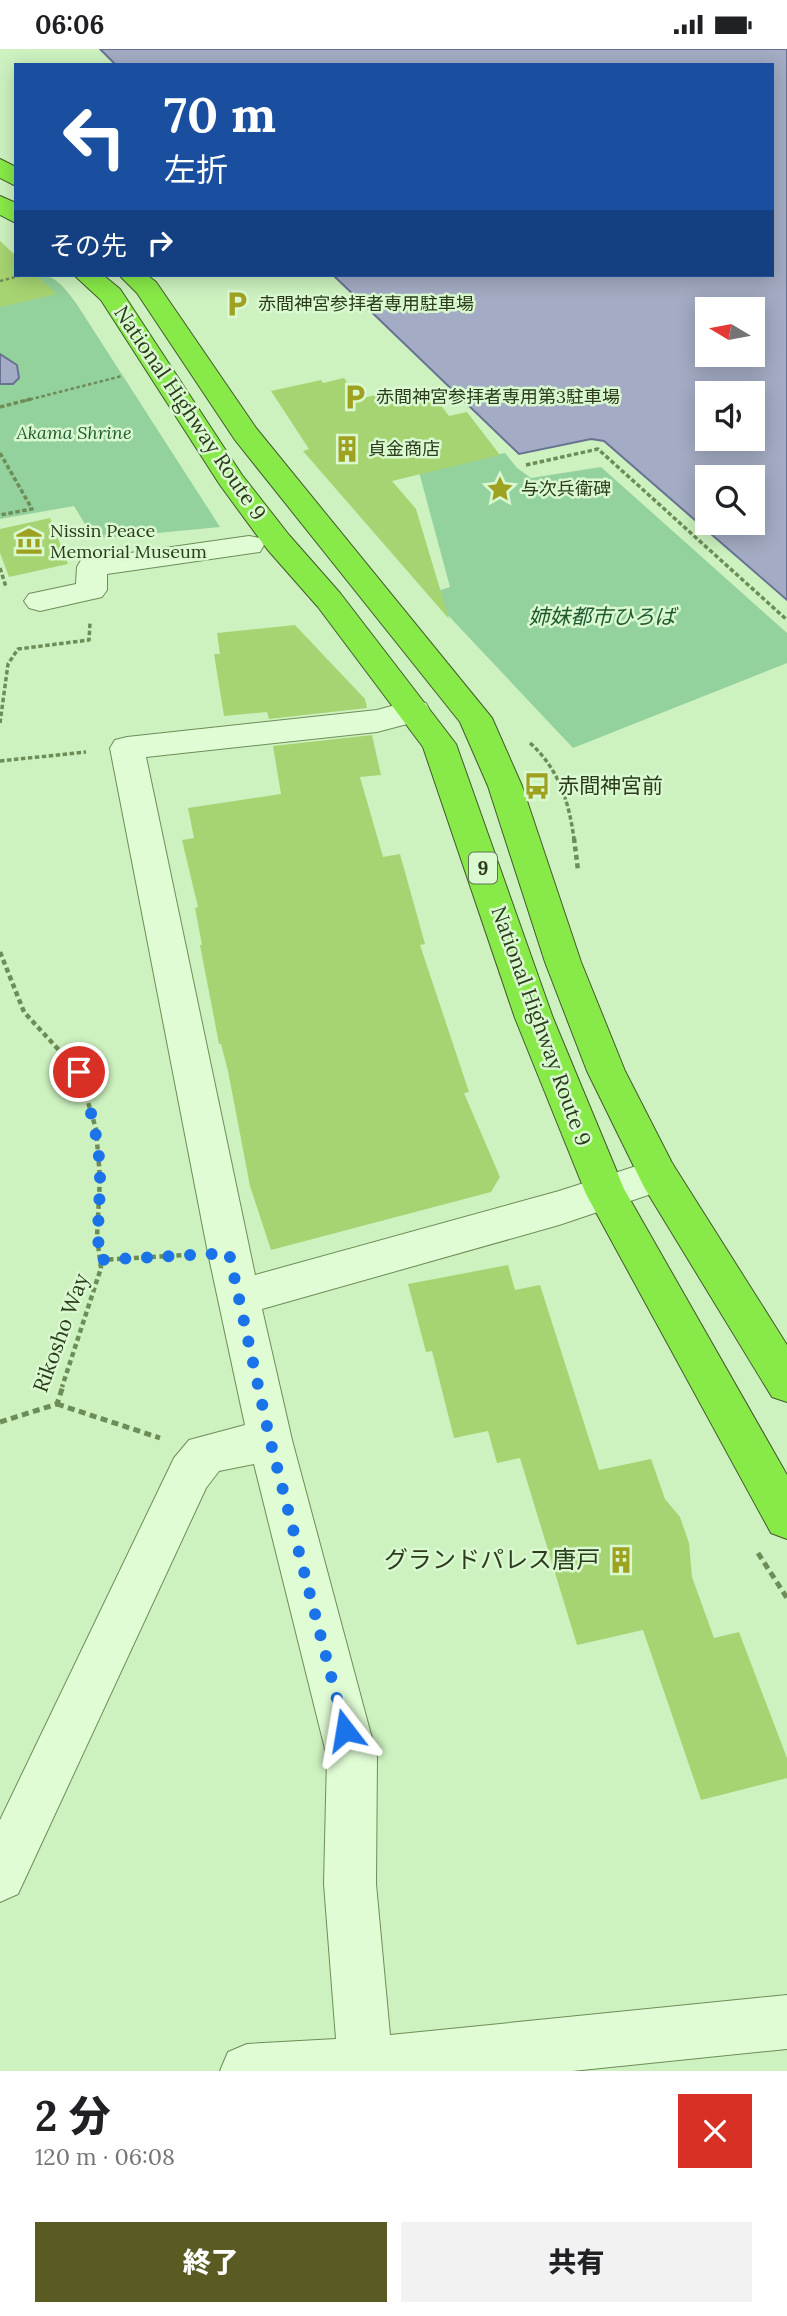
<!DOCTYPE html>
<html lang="ja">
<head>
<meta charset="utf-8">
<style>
	:root { --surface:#fff; --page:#f2f2f2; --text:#202124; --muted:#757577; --accent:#595b22 }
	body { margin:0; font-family:Lora,"Noto Sans JP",serif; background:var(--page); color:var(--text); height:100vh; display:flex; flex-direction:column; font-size:26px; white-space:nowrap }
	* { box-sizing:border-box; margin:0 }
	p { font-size:23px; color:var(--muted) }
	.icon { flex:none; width:38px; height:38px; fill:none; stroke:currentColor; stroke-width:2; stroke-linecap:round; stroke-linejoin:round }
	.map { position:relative; height:2022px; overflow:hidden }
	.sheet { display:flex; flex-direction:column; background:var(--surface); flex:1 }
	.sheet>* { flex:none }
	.hud { position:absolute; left:14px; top:14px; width:760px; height:214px; border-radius:0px; box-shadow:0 4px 18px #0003; background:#1a4fa0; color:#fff; overflow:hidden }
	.needle { width:46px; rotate:280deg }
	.controls { position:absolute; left:695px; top:248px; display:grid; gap:14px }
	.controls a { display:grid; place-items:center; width:70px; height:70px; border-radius:0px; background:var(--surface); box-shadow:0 4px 18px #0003; font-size:35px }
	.pin { position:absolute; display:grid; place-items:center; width:60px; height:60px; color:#fff; margin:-30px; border:4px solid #fff; border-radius:50%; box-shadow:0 2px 7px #0007 }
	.me { position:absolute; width:77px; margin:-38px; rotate:346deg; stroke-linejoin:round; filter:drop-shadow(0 0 5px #0008) }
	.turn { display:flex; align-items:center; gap:24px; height:147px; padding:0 35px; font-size:32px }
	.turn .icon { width:91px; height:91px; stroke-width:2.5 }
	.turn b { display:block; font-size:49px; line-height:60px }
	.then { display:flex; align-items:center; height:66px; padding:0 35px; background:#0003; gap:14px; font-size:26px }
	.round { display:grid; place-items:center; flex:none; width:74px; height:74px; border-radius:0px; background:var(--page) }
	.headline { display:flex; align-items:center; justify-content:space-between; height:119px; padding:0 35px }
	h1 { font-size:42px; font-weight:800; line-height:52px }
	.primary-button { display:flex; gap:14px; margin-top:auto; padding:14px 35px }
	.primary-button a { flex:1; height:80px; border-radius:0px; background:var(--accent); color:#fff; font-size:28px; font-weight:800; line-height:80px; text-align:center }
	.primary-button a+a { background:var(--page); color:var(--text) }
	.status { display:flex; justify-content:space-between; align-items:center; height:49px; padding:0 35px; background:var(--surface); direction:ltr }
	.status svg { height:19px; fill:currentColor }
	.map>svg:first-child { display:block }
</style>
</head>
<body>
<div class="status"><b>06:06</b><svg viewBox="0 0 49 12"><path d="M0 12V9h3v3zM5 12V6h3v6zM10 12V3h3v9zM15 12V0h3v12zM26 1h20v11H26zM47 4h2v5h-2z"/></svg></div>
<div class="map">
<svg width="787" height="2022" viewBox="0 0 787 2022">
	<rect width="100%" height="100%" fill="#cdf2c0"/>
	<g fill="#93d19d">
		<path d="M41,226C57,227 67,242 76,254L220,478L94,490L74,457L0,470V236Z"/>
		<path d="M505,404L517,419L531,429L601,418L787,584V614L573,699L428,545L450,538L419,423Z"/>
	</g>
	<g fill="#a3acc4" stroke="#697293" stroke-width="2" fill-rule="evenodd">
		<path d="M100,0H787V551L604,392L591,390L519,405L333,226H772V16H116ZM707,261H752V306H707ZM707,345H752V390H707ZM707,429H752V474H707Z"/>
		<path d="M0,305L17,316L19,329L13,335H0Z"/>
	</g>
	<g fill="#a7d472">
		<path d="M0,192L16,207V226H36L57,245L0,258Z"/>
		<path d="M344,329L359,350L392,342L396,347L428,339L449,367L467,363L500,406L392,432L416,460L449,570L303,402L309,400L271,342L321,331L323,334Z"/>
		<path d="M50,469L68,515L9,528L0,504V480Z"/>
		<path d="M295,576L365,650L367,659L269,670L267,663L224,667L214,605H220L217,584Z"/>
		<path d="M372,686L381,726L360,728L383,808L400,805L425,895L420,896L469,1043L464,1044L500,1128L491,1143L271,1201L250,1137L228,1022L221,995H219L200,896H202L195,859L198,858L182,791L194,789L188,759L281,745L273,697Z"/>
		<path d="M508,1216L515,1241L540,1236L599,1421L651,1410L665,1450L680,1468L689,1494L692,1528L714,1589L739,1583L787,1709V1729L701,1751L643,1581L577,1596L520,1409L497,1414L488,1382L454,1389L432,1302L426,1303L408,1235Z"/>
	</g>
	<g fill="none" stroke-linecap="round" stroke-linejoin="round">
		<defs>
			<g id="minor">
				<path d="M249,487L260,489L264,496L260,503L107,525V541L102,548L40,562L29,559L24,552L29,545L76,535L77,518L81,511Z"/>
				<path d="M414,651L426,654L430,662L426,670L377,683L146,708L255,1226L559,1142L658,1110L672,1114L678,1126L672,1138L559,1176L262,1260L292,1391L377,1708L376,1835L390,1986L787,1946V2000L572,2022H220L228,2003L247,1995L336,1990L324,1835L327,1708L254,1415L219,1422L206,1439L18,1845L0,1853V1771L174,1409L189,1391L245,1376L208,1204L110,699L115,691L127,688L377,661Z"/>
			</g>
			<g id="highway">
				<path d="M0,110L16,118V137L0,129Z"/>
				<path d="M0,147L16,154V174L0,166Z"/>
				<path d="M74,226H103L120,240L242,426L289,486L340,544L456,695L553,969L624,1140L787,1426V1490L771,1484L586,1145L515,969L423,698L318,558L267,500L220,436L101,251Z"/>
				<path d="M119,226H147L156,233L256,379L492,669L522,737L581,913L625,1022L672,1114L787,1296V1353L772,1348L644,1138L587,1022L545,913L488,737L460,673L235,391L137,244Z"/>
			</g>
		</defs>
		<use href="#minor" stroke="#6e8d56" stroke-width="2"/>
		<use href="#highway" stroke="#425a2b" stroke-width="2"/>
		<g stroke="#6e8d56" stroke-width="2.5" stroke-dasharray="3.5 2.5" stroke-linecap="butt">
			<path d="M0,232L23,226"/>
			<path d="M24,352L122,327"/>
		</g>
		<g stroke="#6e8d56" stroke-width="3.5" stroke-dasharray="4.5 2.5" stroke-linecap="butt">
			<path d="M0,358L31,350"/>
			<path d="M0,404L32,460L0,466"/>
			<path d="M526,416L598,400L787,571"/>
			<path d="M0,519L6,538"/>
			<path d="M0,674L8,615L18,600L89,591L90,574"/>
			<path d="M530,694C559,720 569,753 574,790"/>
			<path d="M0,712L86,703"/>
		</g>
		<g stroke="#6e8d56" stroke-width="4.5" stroke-dasharray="5 3.5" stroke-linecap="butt">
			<path d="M574,789L578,821"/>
			<path d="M0,903L24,963L79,1023L96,1080L100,1129L97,1188L101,1219L62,1338"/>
			<path d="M100,1211L187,1206"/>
		</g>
		<g stroke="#6e8d56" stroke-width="5" stroke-dasharray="7 4.5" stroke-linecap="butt">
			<path d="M57,1355L160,1389"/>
			<path d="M0,1373L57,1355L63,1337"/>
			<path d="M758,1504L787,1549"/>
		</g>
		<use href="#minor" fill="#dffcd4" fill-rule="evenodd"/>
		<use href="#highway" fill="#88ea48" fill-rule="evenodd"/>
	</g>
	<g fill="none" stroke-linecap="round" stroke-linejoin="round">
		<path stroke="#1a73e8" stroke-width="12" stroke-dasharray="0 21.6" d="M79,1023C90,1058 100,1092 100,1129C100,1157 96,1183 100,1211L229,1204L270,1391L345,1681"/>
	</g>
	<defs>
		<symbol id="parking-bare" viewBox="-9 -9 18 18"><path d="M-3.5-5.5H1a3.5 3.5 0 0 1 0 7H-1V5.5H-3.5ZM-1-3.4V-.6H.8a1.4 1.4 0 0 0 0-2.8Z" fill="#9ea220" stroke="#daf9d1" stroke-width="2.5" paint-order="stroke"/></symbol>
		<symbol id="building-bare" viewBox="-9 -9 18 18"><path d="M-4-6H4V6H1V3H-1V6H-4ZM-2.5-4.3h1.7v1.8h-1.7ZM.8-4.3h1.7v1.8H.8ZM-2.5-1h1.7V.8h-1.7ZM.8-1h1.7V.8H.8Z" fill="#9ea220" stroke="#daf9d1" stroke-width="2.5" paint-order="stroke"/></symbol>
		<symbol id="sight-bare" viewBox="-9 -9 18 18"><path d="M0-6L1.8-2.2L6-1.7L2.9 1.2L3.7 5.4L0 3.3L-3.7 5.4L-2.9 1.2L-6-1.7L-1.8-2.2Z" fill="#9ea220" stroke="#daf9d1" stroke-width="2.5" paint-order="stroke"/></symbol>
		<symbol id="museum-bare" viewBox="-9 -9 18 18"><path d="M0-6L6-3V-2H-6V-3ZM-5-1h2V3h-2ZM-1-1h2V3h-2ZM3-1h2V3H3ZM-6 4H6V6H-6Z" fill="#9ea220" stroke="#daf9d1" stroke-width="2.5" paint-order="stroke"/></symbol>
		<symbol id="bus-bare" viewBox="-9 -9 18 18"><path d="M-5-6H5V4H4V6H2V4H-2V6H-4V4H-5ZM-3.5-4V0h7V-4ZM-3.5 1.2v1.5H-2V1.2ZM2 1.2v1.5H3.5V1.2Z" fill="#9ea220" stroke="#daf9d1" stroke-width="2.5" paint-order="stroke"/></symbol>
	</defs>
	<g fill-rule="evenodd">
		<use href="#parking-bare" x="218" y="236" width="38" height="38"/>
		<use href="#parking-bare" x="336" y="329" width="38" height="38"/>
		<use href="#building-bare" x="328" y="381" width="38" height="38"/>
		<use href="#sight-bare" x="481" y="421" width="38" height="38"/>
		<use href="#museum-bare" x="10" y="473" width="38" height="38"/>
		<use href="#bus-bare" x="518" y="718" width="38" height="38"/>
		<use href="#building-bare" x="602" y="1492" width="38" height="38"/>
	</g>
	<g text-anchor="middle" stroke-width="5" stroke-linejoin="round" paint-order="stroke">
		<g font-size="18" fill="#2b3b1c" stroke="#daf9d1" text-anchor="start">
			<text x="258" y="261">赤間神宮参拝者専用駐車場</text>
			<text x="376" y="354">赤間神宮参拝者専用第3駐車場</text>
			<text x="368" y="406">貞金商店</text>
			<text x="521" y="446">与次兵衛碑</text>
			<text x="50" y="488">Nissin Peace<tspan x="50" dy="21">Memorial Museum</tspan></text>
		</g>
		<g font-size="18" font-style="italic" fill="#205a31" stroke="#daf9d1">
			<text x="74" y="390">Akama Shrine</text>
		</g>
		<rect fill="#daf9d1" stroke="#607452" stroke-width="2" x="469" y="803.5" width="28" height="31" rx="5"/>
		<g font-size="19" font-weight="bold" fill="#2b3b1c">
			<text x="483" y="826">9</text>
		</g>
		<g font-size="21" fill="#2b3b1c" stroke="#daf9d1">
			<text transform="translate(190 364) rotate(56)" y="7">National Highway Route 9</text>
			<text transform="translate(541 977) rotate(70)" y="7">National Highway Route 9</text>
			<text transform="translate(61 1284) rotate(-70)" y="7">Rikosho Way</text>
		</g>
		<g font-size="21" font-style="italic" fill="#205a31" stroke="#daf9d1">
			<text x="602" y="575">姉妹都市ひろば</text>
		</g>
		<g font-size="21" fill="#2b3b1c" stroke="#daf9d1" text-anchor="start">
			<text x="558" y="744">赤間神宮前</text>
		</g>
		<g font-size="24" fill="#2b3b1c" stroke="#daf9d1" text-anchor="end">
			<text x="600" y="1519">グランドパレス唐戸</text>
		</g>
	</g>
</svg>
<div class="controls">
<a><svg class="needle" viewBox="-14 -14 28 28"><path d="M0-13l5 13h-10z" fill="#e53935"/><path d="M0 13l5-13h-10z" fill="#757577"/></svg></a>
<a><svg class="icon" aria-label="sound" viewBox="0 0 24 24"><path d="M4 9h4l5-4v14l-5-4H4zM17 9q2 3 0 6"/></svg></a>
<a><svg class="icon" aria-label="search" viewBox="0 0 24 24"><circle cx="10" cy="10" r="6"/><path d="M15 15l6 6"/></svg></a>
</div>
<div class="pin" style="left:79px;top:1023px;background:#d93025"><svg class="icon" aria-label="arrive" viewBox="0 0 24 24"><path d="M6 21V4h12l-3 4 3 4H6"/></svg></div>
<svg class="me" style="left:345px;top:1681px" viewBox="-20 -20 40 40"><path d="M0-17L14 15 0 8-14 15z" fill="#1a73e8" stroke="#fff" stroke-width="4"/></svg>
<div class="hud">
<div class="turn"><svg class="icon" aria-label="left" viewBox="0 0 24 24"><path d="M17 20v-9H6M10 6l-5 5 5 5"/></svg><div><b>70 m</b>左折</div></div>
<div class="then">その先<svg class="icon" aria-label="right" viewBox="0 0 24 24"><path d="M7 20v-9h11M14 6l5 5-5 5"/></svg></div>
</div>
</div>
<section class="sheet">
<div class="headline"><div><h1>2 分</h1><p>120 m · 06:08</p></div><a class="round" style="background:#d93025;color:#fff"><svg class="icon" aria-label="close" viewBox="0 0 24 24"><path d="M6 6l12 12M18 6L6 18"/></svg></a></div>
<div class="primary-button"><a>終了</a><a>共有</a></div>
</section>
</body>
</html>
